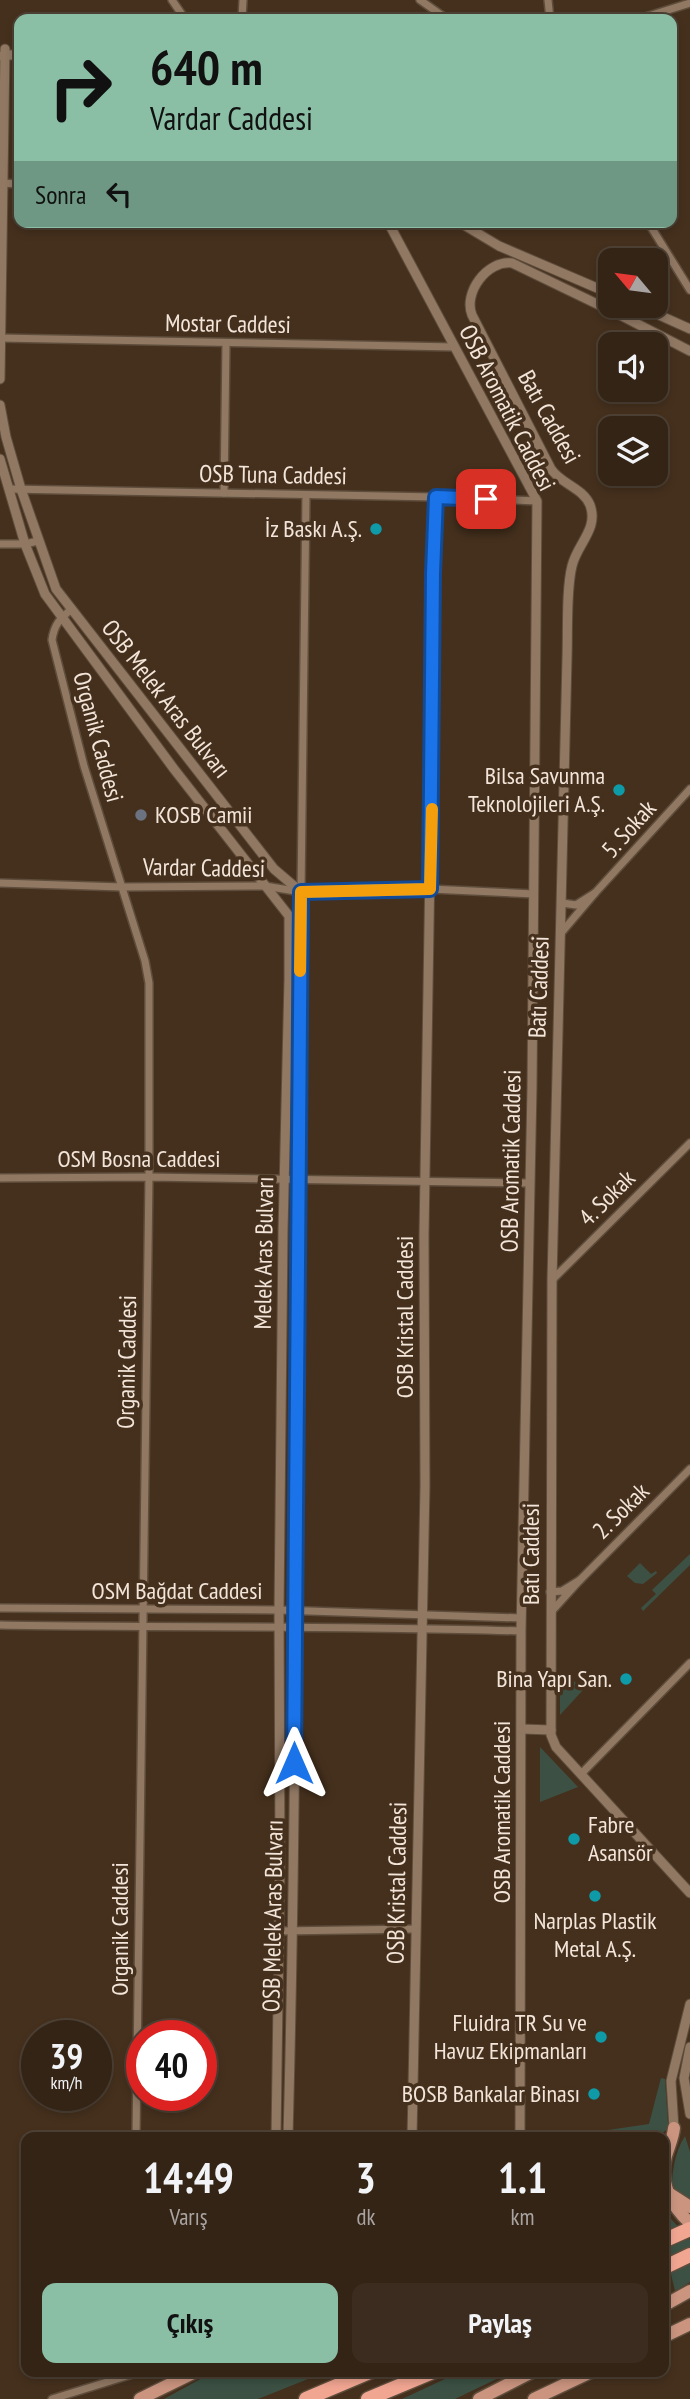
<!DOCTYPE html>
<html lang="tr">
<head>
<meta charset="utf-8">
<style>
	:root { --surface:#342416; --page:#3c2c1f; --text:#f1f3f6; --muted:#a9a4a1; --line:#4e4135; --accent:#8abfa5 }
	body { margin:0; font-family:"PT Sans Narrow",sans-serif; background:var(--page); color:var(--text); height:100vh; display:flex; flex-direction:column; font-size:26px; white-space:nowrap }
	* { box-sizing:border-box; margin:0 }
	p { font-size:23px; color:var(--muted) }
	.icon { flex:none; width:38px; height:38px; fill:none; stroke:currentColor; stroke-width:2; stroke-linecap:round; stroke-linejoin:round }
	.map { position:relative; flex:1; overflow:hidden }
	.drawer { position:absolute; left:21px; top:2132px; width:648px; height:245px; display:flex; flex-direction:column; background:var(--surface); border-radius:14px; box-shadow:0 4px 10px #0003,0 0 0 2px var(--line) }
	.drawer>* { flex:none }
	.top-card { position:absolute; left:14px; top:14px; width:663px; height:214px; border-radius:14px; box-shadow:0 4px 10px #0003,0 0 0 2px var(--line); background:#8abfa5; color:#111; overflow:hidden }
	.needle { width:46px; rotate:299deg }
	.fabs { position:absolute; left:598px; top:248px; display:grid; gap:14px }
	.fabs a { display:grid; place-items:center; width:70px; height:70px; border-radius:14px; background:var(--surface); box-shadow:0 4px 10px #0003,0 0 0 2px var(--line); font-size:35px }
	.speed { position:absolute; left:21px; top:2020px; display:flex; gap:14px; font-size:35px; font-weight:700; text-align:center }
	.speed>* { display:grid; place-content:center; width:91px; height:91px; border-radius:50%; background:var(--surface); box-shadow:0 4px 10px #0003,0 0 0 2px var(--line); line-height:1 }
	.speed small { font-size:18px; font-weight:400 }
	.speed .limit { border:10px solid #d22; background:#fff; color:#111 }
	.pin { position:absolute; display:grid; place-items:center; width:60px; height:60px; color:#fff; margin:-30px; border-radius:14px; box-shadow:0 4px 10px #0006 }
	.me { position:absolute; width:77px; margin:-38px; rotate:0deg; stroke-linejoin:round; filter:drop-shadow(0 0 5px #0008) }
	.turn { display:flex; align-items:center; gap:24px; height:147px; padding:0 21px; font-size:32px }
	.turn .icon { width:91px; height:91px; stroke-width:2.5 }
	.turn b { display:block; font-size:49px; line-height:60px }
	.then { display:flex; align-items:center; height:66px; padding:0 21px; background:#0003; gap:14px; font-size:26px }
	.eta { display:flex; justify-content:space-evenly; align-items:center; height:119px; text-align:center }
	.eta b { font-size:42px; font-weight:800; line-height:49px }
	.action { display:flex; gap:14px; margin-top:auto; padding:14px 21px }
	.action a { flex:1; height:80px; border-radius:14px; background:var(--accent); color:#111; font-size:28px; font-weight:800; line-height:80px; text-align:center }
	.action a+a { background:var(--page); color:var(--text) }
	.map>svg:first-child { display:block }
</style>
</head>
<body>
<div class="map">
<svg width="690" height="2399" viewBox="0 0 690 2399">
	<rect width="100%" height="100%" fill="#45301d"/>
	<g fill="#3c5144">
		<path d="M690,1554V1565L643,1611L641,1608L656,1594L652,1590Z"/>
		<path d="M640,1563L651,1574L656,1571L657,1573L643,1584L635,1583L627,1576Z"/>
		<path d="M565,1672L583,1690L560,1715V1674Z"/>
		<path d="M540,1747L578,1787L540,1802Z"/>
		<path d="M661,2078L665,2079L668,2124L666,2130L658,2137H560L649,2124Z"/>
		<path d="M685,2136L690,2152V2201L672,2188C672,2170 675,2152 685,2136Z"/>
		<path d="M663,2210L690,2240V2282L675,2291L670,2270L663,2253Z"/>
		<path d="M215,2371H328L258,2399H164Z"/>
		<path d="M462,2371H513L455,2399H402Z"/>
	</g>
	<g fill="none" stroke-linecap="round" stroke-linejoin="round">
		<defs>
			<g id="minor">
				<path d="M172,0L185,19"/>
				<path d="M420,0L447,19"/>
				<path d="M548,0L550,19"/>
				<path d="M242,19L243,0"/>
				<path d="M639,19L690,3"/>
				<path d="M1,183L19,184"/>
				<path d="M648,222L690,290"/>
				<path d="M0,338L455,347"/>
				<path d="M9,489L436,497L537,501"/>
				<path d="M224,493L226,343"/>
				<path d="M0,544H25L38,541"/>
				<path d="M72,609C60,618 54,625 52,640L84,766L145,961L149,983V1177L136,2137"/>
				<path d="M0,883L122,887L265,886L301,892L430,889L534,894"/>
				<path d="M301,892L306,495"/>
				<path d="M595,893L690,789"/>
				<path d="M561,933L595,893L576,905L562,903"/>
				<path d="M0,1178L149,1177L530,1183"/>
				<path d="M552,1280L690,1143"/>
				<path d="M580,1580L690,1469"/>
				<path d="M550,1592L562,1591L580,1580L551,1612"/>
				<path d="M0,1608L279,1610L521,1618"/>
				<path d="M0,1625C174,1628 347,1625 521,1631"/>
				<path d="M581,1774L690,1663"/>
				<path d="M279,1931L416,1929"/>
				<path d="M52,2399L133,2374V2371"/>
			</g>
			<g id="tertiary">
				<path d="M2,56L19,54"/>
				<path d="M388,222L537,501L532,1087L521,1631L520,2137"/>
				<path d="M459,222L499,246L611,294"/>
				<path d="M639,306L690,329"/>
				<path d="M690,351L624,317L512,263C487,260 463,293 472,315L551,469C561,484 583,488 590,505C599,529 577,544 572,566C566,589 568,632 567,658L552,1280L551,1735L556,1747L690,1893"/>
				<path d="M0,379L5,49"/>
				<path d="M0,405L6,437L21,489L56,589L274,869L301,892C295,1307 299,1722 288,2137"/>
				<path d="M0,459L25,544L45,594L174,769L289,916V979L283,1231L279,1610L280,1863L276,2137"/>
				<path d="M522,1729L551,1730"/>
				<path d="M690,2047L684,2078L690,2114"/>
				<path d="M674,2128L671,2081L690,2004"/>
				<path d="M412,2137L425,1486L424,1235L436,497"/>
			</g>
			<g id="primary">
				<path d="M674,2128C673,2138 669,2146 666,2156C659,2182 671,2206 690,2223"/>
				<path d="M670,2194L690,2207"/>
				<path d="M663,2306L690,2291"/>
				<path d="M663,2337L690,2324"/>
				<path d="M140,2399L197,2371"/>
				<path d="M479,2399L534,2371"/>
				<path d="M534,2399L593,2371"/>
			</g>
			<g id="motorway">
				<path d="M663,2241L690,2229"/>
				<path d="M663,2268L690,2255"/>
				<path d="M306,2399L372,2371"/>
				<path d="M368,2399L435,2371"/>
			</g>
		</defs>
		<use href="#minor" stroke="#5f4d3c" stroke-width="10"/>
		<use href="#tertiary" stroke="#5f4d3c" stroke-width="11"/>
		<use href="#primary" stroke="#5f4d3c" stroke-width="15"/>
		<use href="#motorway" stroke="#5f4d3c" stroke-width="17"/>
		<use href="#minor" stroke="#907863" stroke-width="7"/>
		<use href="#tertiary" stroke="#907863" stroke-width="9"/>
		<use href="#primary" stroke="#ca947f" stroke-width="12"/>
		<use href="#motorway" stroke="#f1a692" stroke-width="14"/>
	</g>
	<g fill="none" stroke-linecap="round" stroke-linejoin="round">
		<defs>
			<path id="route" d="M294,1763L301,892L430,889L433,573L436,497L486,499"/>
		</defs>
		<use href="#route" stroke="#114b97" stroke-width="18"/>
		<use href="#route" stroke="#1a73e8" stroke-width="12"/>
		<path stroke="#f59e0b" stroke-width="12" d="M300,971L301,892L430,889L432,809"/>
	</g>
	<g fill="#0f9aa8" stroke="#45301d" stroke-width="2.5">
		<circle cx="376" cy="529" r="7"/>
		<circle cx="619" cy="790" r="7"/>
		<circle cx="626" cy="1679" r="7"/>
		<circle cx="574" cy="1839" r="7"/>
		<circle cx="595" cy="1896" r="7"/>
		<circle cx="601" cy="2037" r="7"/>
		<circle cx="594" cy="2094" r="7"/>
	</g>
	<circle fill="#6b7280" stroke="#45301d" stroke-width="2.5" cx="141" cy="815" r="7"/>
	<g text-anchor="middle" stroke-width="7" stroke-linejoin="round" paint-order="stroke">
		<g font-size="24" fill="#f3e5d9" stroke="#45301d">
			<text transform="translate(228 324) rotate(1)" y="8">Mostar Caddesi</text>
			<text transform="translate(507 408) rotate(63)" y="8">OSB Aromatik Caddesi</text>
			<text transform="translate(549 417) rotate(61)" y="8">Batı Caddesi</text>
			<text transform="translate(273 475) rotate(1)" y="8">OSB Tuna Caddesi</text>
			<text transform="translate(166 699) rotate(52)" y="8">OSB Melek Aras Bulvarı</text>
			<text transform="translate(98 737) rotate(75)" y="8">Organik Caddesi</text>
			<text transform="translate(629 829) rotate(-48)" y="8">5. Sokak</text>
			<text transform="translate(204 868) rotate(1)" y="8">Vardar Caddesi</text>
			<text transform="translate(539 987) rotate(-88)" y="8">Batı Caddesi</text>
			<text x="139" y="1167">OSM Bosna Caddesi</text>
			<text transform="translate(511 1161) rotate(-89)" y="8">OSB Aromatik Caddesi</text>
			<text transform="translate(607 1198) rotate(-45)" y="8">4. Sokak</text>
			<text transform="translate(264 1253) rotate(-89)" y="8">Melek Aras Bulvarı</text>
			<text transform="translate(405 1317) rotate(-90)" y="8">OSB Kristal Caddesi</text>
			<text transform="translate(127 1362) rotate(-89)" y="8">Organik Caddesi</text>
			<text transform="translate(621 1511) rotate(-45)" y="8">2. Sokak</text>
			<text transform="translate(531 1554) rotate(-90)" y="8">Batı Caddesi</text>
			<text x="177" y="1599">OSM Bağdat Caddesi</text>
			<text transform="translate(502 1812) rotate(-90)" y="8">OSB Aromatik Caddesi</text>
			<text transform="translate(397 1883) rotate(-89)" y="8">OSB Kristal Caddesi</text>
			<text transform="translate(273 1916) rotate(-89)" y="8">OSB Melek Aras Bulvarı</text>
			<text transform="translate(120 1929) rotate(-90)" y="8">Organik Caddesi</text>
		</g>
		<g font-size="24" fill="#f3e5d9" stroke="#45301d" text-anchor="end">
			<text x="362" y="537">İz Baskı A.Ş.</text>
			<text x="605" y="784">Bilsa Savunma<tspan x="605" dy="28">Teknolojileri A.Ş.</tspan></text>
			<text x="155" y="823" text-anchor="start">KOSB Camii</text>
			<text x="612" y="1687">Bina Yapı San.</text>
			<text x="588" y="1833" text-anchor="start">Fabre<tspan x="588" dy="28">Asansör</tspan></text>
			<text x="595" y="1929" text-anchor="middle">Narplas Plastik<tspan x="595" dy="28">Metal A.Ş.</tspan></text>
			<text x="587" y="2031">Fluidra TR Su ve<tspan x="587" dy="28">Havuz Ekipmanları</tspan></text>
			<text x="580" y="2102">BOSB Bankalar Binası</text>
		</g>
	</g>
</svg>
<div class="fabs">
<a><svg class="needle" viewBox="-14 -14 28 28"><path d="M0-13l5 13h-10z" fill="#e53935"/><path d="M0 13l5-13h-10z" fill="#a9a4a1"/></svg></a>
<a><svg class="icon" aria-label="sound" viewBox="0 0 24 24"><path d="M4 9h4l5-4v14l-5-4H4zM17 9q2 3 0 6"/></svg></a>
<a><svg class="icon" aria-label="layers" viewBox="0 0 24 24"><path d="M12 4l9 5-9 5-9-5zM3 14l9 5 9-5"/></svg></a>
</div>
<div class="speed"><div>39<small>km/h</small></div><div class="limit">40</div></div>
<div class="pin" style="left:486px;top:499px;background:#d93025"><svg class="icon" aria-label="arrive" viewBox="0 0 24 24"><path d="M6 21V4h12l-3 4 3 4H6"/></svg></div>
<svg class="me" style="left:294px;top:1763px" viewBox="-20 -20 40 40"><path d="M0-17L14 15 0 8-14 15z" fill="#1a73e8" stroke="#fff" stroke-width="4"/></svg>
<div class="top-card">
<div class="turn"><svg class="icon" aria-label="right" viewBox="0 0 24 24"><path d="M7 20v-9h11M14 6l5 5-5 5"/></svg><div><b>640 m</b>Vardar Caddesi</div></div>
<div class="then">Sonra<svg class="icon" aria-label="left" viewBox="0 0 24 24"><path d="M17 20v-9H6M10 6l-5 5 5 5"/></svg></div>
</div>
<section class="drawer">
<div class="eta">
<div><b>14:49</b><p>Varış</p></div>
<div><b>3</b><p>dk</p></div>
<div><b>1.1</b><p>km</p></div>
</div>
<div class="action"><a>Çıkış</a><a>Paylaş</a></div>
</section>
</div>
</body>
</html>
